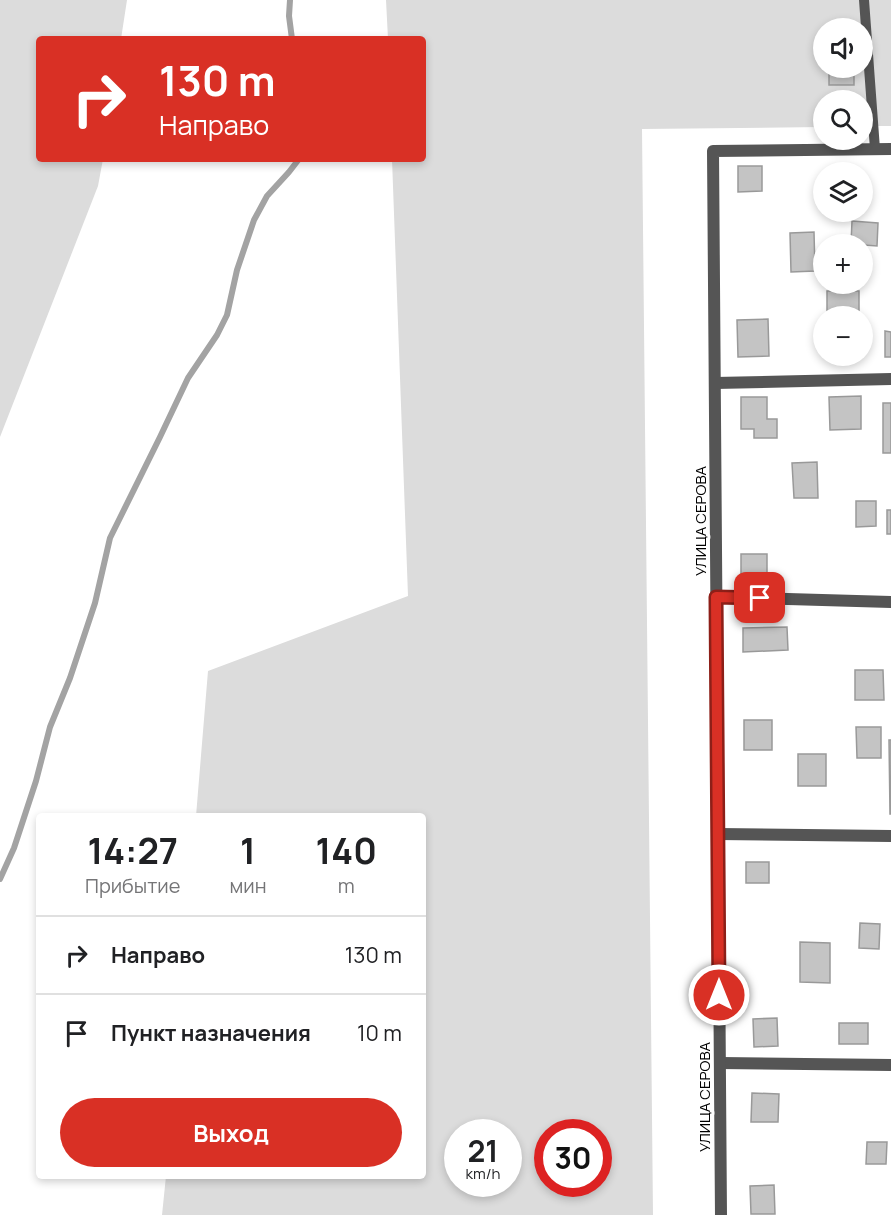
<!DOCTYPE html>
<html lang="ru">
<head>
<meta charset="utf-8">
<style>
	:root { --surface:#fff; --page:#f6f6f6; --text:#202124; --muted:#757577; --line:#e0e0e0; --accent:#d93025 }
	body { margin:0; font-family:Manrope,sans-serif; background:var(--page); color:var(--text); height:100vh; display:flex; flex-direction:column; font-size:22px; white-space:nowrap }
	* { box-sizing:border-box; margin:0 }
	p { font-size:20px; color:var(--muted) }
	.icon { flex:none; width:33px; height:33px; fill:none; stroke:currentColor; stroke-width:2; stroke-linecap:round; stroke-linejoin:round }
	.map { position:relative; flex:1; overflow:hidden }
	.side { position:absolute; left:36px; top:813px; width:390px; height:366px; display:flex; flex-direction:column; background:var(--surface); border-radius:6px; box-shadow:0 3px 9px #0003 }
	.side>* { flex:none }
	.hud { position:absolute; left:36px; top:36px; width:390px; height:126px; border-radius:6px; box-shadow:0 3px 9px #0003; background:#d93025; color:#fff; overflow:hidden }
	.fabs { position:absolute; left:813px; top:18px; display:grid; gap:12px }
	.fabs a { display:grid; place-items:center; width:60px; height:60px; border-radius:50%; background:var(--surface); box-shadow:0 3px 9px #0003; font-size:30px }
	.speed { position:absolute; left:444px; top:1119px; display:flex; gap:12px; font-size:30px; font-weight:700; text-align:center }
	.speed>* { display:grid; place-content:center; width:78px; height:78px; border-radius:50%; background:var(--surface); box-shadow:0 3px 9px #0003; line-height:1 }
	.speed small { font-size:15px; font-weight:400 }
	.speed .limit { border:9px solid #d22; background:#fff; color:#111 }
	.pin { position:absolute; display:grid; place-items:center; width:51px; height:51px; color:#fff; margin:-26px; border-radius:12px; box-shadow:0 3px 9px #0006 }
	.me { position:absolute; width:66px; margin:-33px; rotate:0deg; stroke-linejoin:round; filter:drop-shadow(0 0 4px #0008) }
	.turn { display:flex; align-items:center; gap:21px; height:126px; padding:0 24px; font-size:27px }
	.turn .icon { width:78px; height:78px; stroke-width:2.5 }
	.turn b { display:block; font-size:42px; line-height:51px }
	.eta { display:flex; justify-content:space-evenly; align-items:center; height:102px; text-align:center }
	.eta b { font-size:36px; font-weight:700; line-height:42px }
	.action { display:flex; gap:12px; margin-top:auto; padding:12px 24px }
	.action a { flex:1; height:69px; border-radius:36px; background:var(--accent); color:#fff; font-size:24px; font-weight:700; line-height:69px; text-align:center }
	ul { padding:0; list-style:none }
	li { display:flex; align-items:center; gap:18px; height:78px; padding:0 24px; border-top:2px solid var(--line) }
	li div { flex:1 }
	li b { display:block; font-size:22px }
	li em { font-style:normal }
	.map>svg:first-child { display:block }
</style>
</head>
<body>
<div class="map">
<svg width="891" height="1215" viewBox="0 0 891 1215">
	<rect width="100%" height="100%" fill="#fff"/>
	<g fill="#dcdcdc" fill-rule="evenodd">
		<path d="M0,0H127L121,39H39V159H103L98,186L0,437Z"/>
		<path d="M386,0H891V126H863L862,100H824L823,127L642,129L653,1215H162L166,1176H423V816H196L208,671L408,596L392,159H423V39H388ZM824,28H862V68H824ZM458,1132H508V1184H458ZM548,1132H598V1184H548Z"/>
	</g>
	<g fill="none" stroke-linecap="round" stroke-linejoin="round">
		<g stroke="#a3a3a3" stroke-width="6">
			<path d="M290,0L289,16L292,39"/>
			<path d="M0,879L14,848L36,781L50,727L70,678L95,603L110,538L160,437L188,378L217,335L227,315L237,270L254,220L267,196L289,172L299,159"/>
		</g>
	</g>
	<g fill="#c4c4c4" stroke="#999" stroke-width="1.5">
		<rect x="829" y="68" width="25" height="17"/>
		<path d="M738,166H762V191L738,192Z"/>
		<path d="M852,221L878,223L877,246L851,244Z"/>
		<path d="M814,232L815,271L791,272L790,233Z"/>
		<rect x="827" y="291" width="32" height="25"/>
		<path d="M768,319L769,356L738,357L737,320Z"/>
		<path d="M885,331L891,332V357H885Z"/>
		<path d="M861,396V429L830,430L829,397Z"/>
		<path d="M741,397H767V419H777V438H754V429H741Z"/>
		<rect x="883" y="403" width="8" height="50"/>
		<path d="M817,462L818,498H794L792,463Z"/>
		<path d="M856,501H876V526L856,527Z"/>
		<rect x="887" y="510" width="4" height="24"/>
		<rect x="741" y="554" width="26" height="30"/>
		<path d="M787,627L788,650L743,652V628Z"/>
		<path d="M855,670H883L884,700H855Z"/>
		<rect x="744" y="720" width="28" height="30"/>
		<path d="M856,727H881V758H857Z"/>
		<path d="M889,740H891V814H890Z"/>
		<rect x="798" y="754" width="28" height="32"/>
		<rect x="746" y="862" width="23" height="21"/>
		<path d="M860,923L880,924L879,949L859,948Z"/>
		<path d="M800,942L830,943V983L800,982Z"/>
		<path d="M777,1018L778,1046L754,1047L753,1019Z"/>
		<rect x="839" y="1023" width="29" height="21"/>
		<path d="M752,1093L779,1094L778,1122H751Z"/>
		<path d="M867,1142H887L886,1164H866Z"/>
		<path d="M774,1185L775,1214H751L750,1186Z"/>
	</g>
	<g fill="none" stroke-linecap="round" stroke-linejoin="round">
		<path stroke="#555" stroke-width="10" d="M864,0L875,149"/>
		<g stroke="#555" stroke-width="12">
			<path d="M715,383L891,379"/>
			<path d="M716,597L891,602"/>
			<path d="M718,834L891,836"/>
			<path d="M720,1063L891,1065"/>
			<path d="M721,1215L713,151L891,149"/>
		</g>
	</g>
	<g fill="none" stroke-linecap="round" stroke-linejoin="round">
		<defs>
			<path id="route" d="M719,995L716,597L760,598"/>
		</defs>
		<use href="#route" stroke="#8d1f18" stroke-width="15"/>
		<use href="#route" stroke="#d93025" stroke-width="10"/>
	</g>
	<g text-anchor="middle" stroke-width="6" stroke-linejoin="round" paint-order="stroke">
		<g font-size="15" fill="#000" stroke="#fff">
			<text transform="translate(701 521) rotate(-90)" y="5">УЛИЦА СЕРОВА</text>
			<text transform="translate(705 1097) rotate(-90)" y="5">УЛИЦА СЕРОВА</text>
		</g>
	</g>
</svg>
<div class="fabs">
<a><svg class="icon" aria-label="sound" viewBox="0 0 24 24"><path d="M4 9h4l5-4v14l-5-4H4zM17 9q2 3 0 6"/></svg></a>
<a><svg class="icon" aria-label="search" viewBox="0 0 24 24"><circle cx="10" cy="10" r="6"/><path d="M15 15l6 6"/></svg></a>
<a><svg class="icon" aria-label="layers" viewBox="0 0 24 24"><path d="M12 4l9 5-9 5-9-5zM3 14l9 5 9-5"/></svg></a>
<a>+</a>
<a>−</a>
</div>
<div class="speed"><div>21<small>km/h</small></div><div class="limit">30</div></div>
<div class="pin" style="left:760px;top:598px;background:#d93025"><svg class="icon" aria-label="arrive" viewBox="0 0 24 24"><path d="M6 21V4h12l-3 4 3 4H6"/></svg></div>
<svg class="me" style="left:719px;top:995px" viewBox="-20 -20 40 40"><circle r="17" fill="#d93025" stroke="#fff" stroke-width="3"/><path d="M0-11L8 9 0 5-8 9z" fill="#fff"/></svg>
<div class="hud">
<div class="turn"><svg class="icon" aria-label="right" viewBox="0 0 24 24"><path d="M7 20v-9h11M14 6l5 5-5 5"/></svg><div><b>130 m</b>Направо</div></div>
</div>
<section class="side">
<div class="eta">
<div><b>14:27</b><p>Прибытие</p></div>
<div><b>1</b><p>мин</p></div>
<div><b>140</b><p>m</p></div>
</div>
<ul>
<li><svg class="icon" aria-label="right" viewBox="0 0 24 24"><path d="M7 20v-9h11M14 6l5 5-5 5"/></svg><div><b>Направо</b></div><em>130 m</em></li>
<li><svg class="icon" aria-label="arrive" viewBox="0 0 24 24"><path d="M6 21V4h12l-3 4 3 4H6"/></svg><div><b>Пункт назначения</b></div><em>10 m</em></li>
</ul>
<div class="action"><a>Выход</a></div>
</section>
</div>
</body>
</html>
